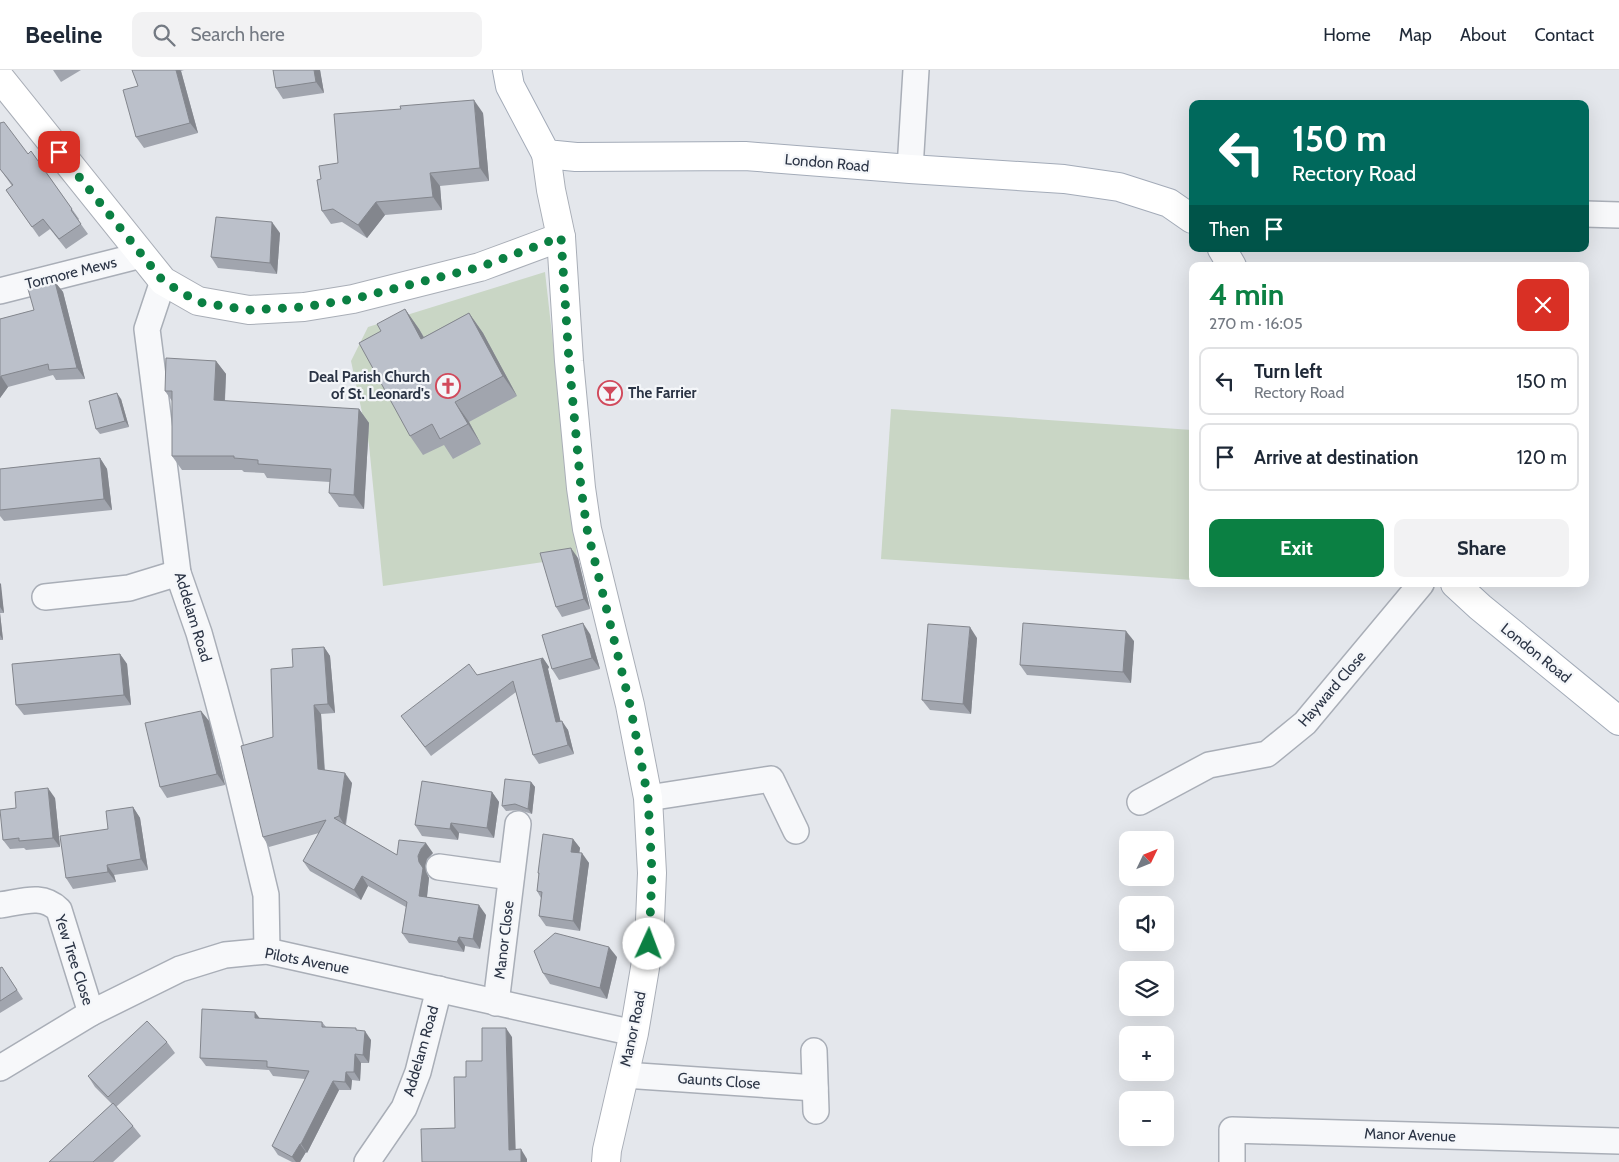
<!DOCTYPE html>
<html lang="en">
<head>
<meta charset="utf-8">
<style>
	:root { --surface:#fff; --page:#f2f2f3; --text:#1f2937; --muted:#747a83; --line:#e0e1e3; --accent:#0b8043 }
	body { margin:0; font-family:Cabin,sans-serif; background:var(--page); color:var(--text); height:100vh; display:flex; flex-direction:column; font-size:19px; white-space:nowrap }
	* { box-sizing:border-box; margin:0 }
	p { font-size:16px; color:var(--muted) }
	.icon { flex:none; width:28px; height:28px; fill:none; stroke:currentColor; stroke-width:2; stroke-linecap:round; stroke-linejoin:round }
	.map { position:relative; flex:1; overflow:hidden }
	.side { position:absolute; left:1189px; top:192px; width:400px; height:325px; display:flex; flex-direction:column; background:var(--surface); border-radius:10px; box-shadow:0 5px 20px #0002 }
	.side>* { flex:none }
	.top-card { position:absolute; left:1189px; top:30px; width:400px; height:152px; border-radius:10px; box-shadow:0 5px 20px #0002; background:#00695c; color:#fff; overflow:hidden }
	.needle { width:32px; rotate:47deg }
	.buttons { position:absolute; left:1119px; top:761px; display:grid; gap:10px }
	.buttons a { display:grid; place-items:center; width:55px; height:55px; border-radius:10px; background:var(--surface); box-shadow:0 5px 20px #0002; font-size:25px }
	.pin { position:absolute; display:grid; place-items:center; width:42px; height:42px; color:#fff; margin:-21px; border-radius:10px; box-shadow:0 2px 8px #0006 }
	.me { position:absolute; width:55px; margin:-28px; rotate:2deg; stroke-linejoin:round; filter:drop-shadow(0 0 4px #0008) }
	.turn { display:flex; align-items:center; gap:18px; height:105px; padding:0 20px; font-size:22px }
	.turn .icon { width:65px; height:65px; stroke-width:2.5 }
	.turn b { display:block; font-size:35px; line-height:42px }
	.then { display:flex; align-items:center; height:48px; padding:0 20px; background:#0003; gap:10px; font-size:19px }
	.round { display:grid; place-items:center; flex:none; width:52px; height:52px; border-radius:10px; background:var(--page) }
	.headline { display:flex; align-items:center; justify-content:space-between; height:85px; padding:0 20px }
	h1 { font-size:30px; font-weight:700; line-height:38px; color:var(--accent) }
	.cta { display:flex; gap:10px; margin-top:auto; padding:10px 20px }
	.cta a { flex:1; height:58px; border-radius:10px; background:var(--accent); color:#fff; font-size:20px; font-weight:700; line-height:58px; text-align:center }
	.cta a+a { background:var(--page); color:var(--text) }
	ul { padding:0; list-style:none }
	li { display:flex; align-items:center; gap:15px; height:68px; margin:0 10px 8px; padding:0 10px; border:2px solid var(--line); border-radius:10px }
	li div { flex:1 }
	li b { display:block; font-size:19px }
	li em { font-style:normal }
	header { display:flex; align-items:center; gap:30px; box-sizing:border-box; height:70px; padding:0 25px; background:var(--surface); border-bottom:1px solid var(--line) }
	header strong { font-size:24px }
	nav { display:flex; gap:28px; margin-inline-start:auto; font-size:18px }
	.search { width:350px; height:45px; background:var(--page); display:flex; align-items:center; gap:12px; box-sizing:border-box; padding:0 18px; border-radius:10px; color:var(--muted); font-size:19px }
	.map>svg:first-child { display:block }
</style>
</head>
<body>
<header>
<strong>Beeline</strong>
<div class="search"><svg class="icon" aria-label="search" viewBox="0 0 24 24"><circle cx="10" cy="10" r="6"/><path d="M15 15l6 6"/></svg>Search here</div>
<nav><a>Home</a><a>Map</a><a>About</a><a>Contact</a></nav>
</header>
<div class="map">
<svg width="1619" height="1092" viewBox="0 0 1619 1092">
	<rect width="100%" height="100%" fill="#e4e7ec"/>
	<g fill="#c9d6c5">
		<path d="M545,202L577,487L383,516L369,375L351,291L368,257Z"/>
		<path d="M891,339L1192,360V510L881,489Z"/>
	</g>
	<g fill="none" stroke-linecap="round" stroke-linejoin="round">
		<defs>
			<g id="street">
				<path d="M910,99L916,0"/>
				<path d="M1585,144L1619,145"/>
				<path d="M163,211L147,259L178,503L199,563L215,620L234,691L266,825L267,881"/>
				<path d="M0,221L142,185"/>
				<path d="M45,527L129,518L178,503"/>
				<path d="M648,728L771,709L796,761"/>
				<path d="M1140,732L1209,695L1267,684L1305,653L1421,514"/>
				<path d="M439,797L511,807"/>
				<path d="M0,835C22,832 42,823 59,840L91,943"/>
				<path d="M496,933L518,754"/>
				<path d="M814,981L816,1041"/>
				<path d="M0,998L91,943L180,899L225,885L267,881L634,963"/>
				<path d="M624,1005L815,1018"/>
				<path d="M367,1092L404,1038L418,1002L439,919"/>
				<path d="M1232,1092V1060L1619,1071"/>
			</g>
			<g id="secondary">
				<path d="M0,8L163,211L198,231L249,240L304,237L353,229L480,197L561,167"/>
				<path d="M546,84L551,120L561,167L569,291L581,418L587,459L630,635L648,728L652,803L649,874L634,963L607,1080L606,1092"/>
			</g>
			<g id="primary">
				<path d="M507,0L510,16L546,84L576,87L745,86L910,99L1064,109L1119,117L1169,133L1192,149"/>
				<path d="M1222,179L1232,196"/>
				<path d="M1455,514L1480,537L1619,651"/>
			</g>
		</defs>
		<use href="#street" stroke="#a9aeb7" stroke-width="28"/>
		<use href="#secondary" stroke="#a9aeb7" stroke-width="30"/>
		<use href="#primary" stroke="#a3abb8" stroke-width="30"/>
		<use href="#street" stroke="#f7f8fa" stroke-width="25"/>
		<use href="#secondary" stroke="#fff" stroke-width="28"/>
		<use href="#primary" stroke="#fff" stroke-width="28"/>
	</g>
	<g fill="#a1a5ae">
		<path d="M53,0H81L61,12Z"/>
		<path d="M132,0H184L181,1L198,63L144,78L136,67L138,16Z"/>
		<path d="M273,0H320L324,23L283,29L276,18Z"/>
		<path d="M483,43L489,111L440,116L442,140L385,145L367,168L342,152L331,154L322,141L321,109L338,93Z"/>
		<path d="M0,53L28,84L31,81L79,149L78,150L88,164L66,179L50,159L39,167L6,120L12,116L0,99Z"/>
		<path d="M280,163L277,204L218,198L211,187Z"/>
		<path d="M55,212L63,222L85,309L56,310L53,305L8,317L0,328V249L34,240Z"/>
		<path d="M405,239L419,259L424,267L469,243L483,263L517,326L469,352L481,374L453,389L444,375L423,385L410,366L381,261Z"/>
		<path d="M216,291L226,304L225,331L359,339L369,353L364,439L339,437L329,423L330,412L267,408L264,403L244,402L242,400H182L172,386V331L165,321Z"/>
		<path d="M121,329L129,357L100,364L96,359Z"/>
		<path d="M100,388L107,399L112,440L4,451L0,446V399Z"/>
		<path d="M578,488L590,539L562,547L556,537Z"/>
		<path d="M0,513L4,543H0L3,570H0Z"/>
		<path d="M590,564L600,599L559,610L552,599Z"/>
		<path d="M977,568L971,644L930,640L922,630Z"/>
		<path d="M1134,571L1131,613L1027,605L1020,595Z"/>
		<path d="M324,577L330,586L335,643L321,644L325,700L352,713L346,755L397,785L433,783L427,789L425,796L426,802L429,808L427,827L486,845L480,879L465,876L464,882L409,873L402,863L406,837L368,816L361,830L310,801L303,791L319,763L269,777L263,767L293,597Z"/>
		<path d="M120,584L127,594L131,635L24,645L16,635Z"/>
		<path d="M543,588L549,597L548,599L560,651L568,660L574,684L539,694L533,685L516,622L431,686L407,654L477,605Z"/>
		<path d="M201,641L209,651L225,715L167,728L160,717Z"/>
		<path d="M531,712L535,717L532,744L519,740L506,741L502,736Z"/>
		<path d="M492,722L499,732L494,768L459,763L458,770L422,766L415,755Z"/>
		<path d="M55,728L60,777L26,780L24,778L10,779L3,770L16,738Z"/>
		<path d="M133,737L140,748L148,800L114,805L116,812L73,819L66,808L108,759Z"/>
		<path d="M573,769L580,778L579,783L589,793L580,861L546,856L539,846L541,828L537,821L539,805L538,803Z"/>
		<path d="M617,887L607,929L550,914L543,903Z"/>
		<path d="M0,898L8,906L23,929L0,943Z"/>
		<path d="M260,948L322,952L326,957L357,960L371,970L369,993H361L360,1011L352,1010L351,1020H339L307,1083L306,1082L300,1092H292L278,1085L272,1076L305,1009L273,1006L269,1000L206,996L200,988Z"/>
		<path d="M167,972L175,983L116,1037L133,1056L141,1066L113,1092H49L112,1034L95,1017L88,1006Z"/>
	</g>
	<g fill="#83868d">
		<path d="M176,0H180L181,1L198,63L190,53Z"/>
		<path d="M314,0H320L324,23L316,12Z"/>
		<path d="M474,30L483,43L489,111L480,98Z"/>
		<path d="M430,103L440,116L442,140L433,127Z"/>
		<path d="M376,132L385,145L367,168L358,155Z"/>
		<path d="M272,152L280,163L277,204L270,193Z"/>
		<path d="M55,212L63,222L85,309L77,298Z"/>
		<path d="M405,239L419,259L435,288L421,269Z"/>
		<path d="M469,243L483,263L517,326L503,306Z"/>
		<path d="M216,291L226,304L224,344L214,330Z"/>
		<path d="M1,306L8,317L0,328V308Z"/>
		<path d="M117,323L121,329L129,357L125,351Z"/>
		<path d="M455,332L469,352L481,374L468,354Z"/>
		<path d="M359,339L369,353L364,439L354,425Z"/>
		<path d="M100,388L107,399L112,440L104,429Z"/>
		<path d="M571,478L578,488L590,539L584,529Z"/>
		<path d="M0,513L1,514L4,543L0,537Z"/>
		<path d="M0,543L3,570L0,565Z"/>
		<path d="M583,553L590,564L600,599L592,588Z"/>
		<path d="M970,557L977,568L971,644L963,634Z"/>
		<path d="M1126,561L1134,571L1131,613L1123,602Z"/>
		<path d="M324,577L330,586L335,643L328,634Z"/>
		<path d="M120,584L127,594L131,635L124,625Z"/>
		<path d="M543,588L549,597L548,599L563,661L556,652L541,590Z"/>
		<path d="M314,635L321,644L325,709L318,699Z"/>
		<path d="M201,641L209,651L225,715L217,704Z"/>
		<path d="M562,651L568,660L574,684L568,675Z"/>
		<path d="M345,703L352,713L345,756L339,746Z"/>
		<path d="M531,712L535,717L532,744L528,739Z"/>
		<path d="M48,718L55,728L60,777L53,768Z"/>
		<path d="M492,722L499,732L494,768L487,758Z"/>
		<path d="M133,737L140,748L148,800L141,789Z"/>
		<path d="M451,753L459,763L458,770L450,759Z"/>
		<path d="M573,769L580,778L578,792L571,782Z"/>
		<path d="M426,773L433,783L427,789L425,796L426,802L429,808L426,835L419,826L418,786L421,779Z"/>
		<path d="M582,783L589,793L580,861L573,851Z"/>
		<path d="M107,795L114,805L116,812L108,802Z"/>
		<path d="M362,806L368,816L361,830L354,820Z"/>
		<path d="M479,835L486,845L480,879L473,869Z"/>
		<path d="M459,867L465,876L464,882L457,872Z"/>
		<path d="M609,877L617,887L607,929L600,918Z"/>
		<path d="M255,942L261,950L255,948Z"/>
		<path d="M506,958L512,967L516,1089L509,1080Z"/>
		<path d="M365,961L371,970L369,993L363,985Z"/>
		<path d="M355,984L361,993L360,1011L354,1002Z"/>
		<path d="M346,1002L352,1010L351,1020L345,1012Z"/>
		<path d="M333,1011L339,1020L307,1083L301,1074Z"/>
		<path d="M300,1074L306,1082L300,1092H296L292,1087Z"/>
		<path d="M521,1079L527,1089V1092H521Z"/>
	</g>
	<g fill="#bbc0ca" stroke="#83868d">
		<path d="M132,0H176L190,53L136,67L123,20L138,16Z"/>
		<path d="M273,0H314L316,12L276,18Z"/>
		<path d="M474,30L480,98L430,103L433,127L376,132L358,155L333,139L322,141L317,110L321,109L319,96L338,93L334,44L401,39L400,36Z"/>
		<path d="M4,52L28,84L31,81L72,139L71,140L81,154L59,169L43,149L32,157L6,120L13,115L0,99V53Z"/>
		<path d="M216,147L272,152L270,193L211,187Z"/>
		<path d="M55,212L77,298L49,300L48,294L1,306L0,308V249L34,240L28,219Z"/>
		<path d="M405,239L421,269L469,243L503,306L455,332L468,354L440,369L432,354L410,366L359,273L381,261L377,254Z"/>
		<path d="M166,288L216,291L214,330L359,339L354,425L329,423L331,399L258,394V390L234,388V386H172V321H165Z"/>
		<path d="M117,323L125,351L96,359L89,331Z"/>
		<path d="M100,388L104,429L0,440V399Z"/>
		<path d="M571,478L584,529L556,537L540,483Z"/>
		<path d="M583,553L592,588L552,599L542,565Z"/>
		<path d="M1023,553L1126,561L1123,602L1020,595Z"/>
		<path d="M928,554L970,557L963,634L922,630Z"/>
		<path d="M324,577L328,634L314,635L318,699L345,703L339,746L334,748L397,785L399,770L426,773L421,779L418,786L419,792L423,798L419,826L479,835L473,869L459,867L457,872L402,863L407,832L362,806L354,820L303,791L326,750L263,767L241,676L273,667L271,599L293,597L292,579Z"/>
		<path d="M120,584L124,625L16,635L12,594Z"/>
		<path d="M543,588L541,590L556,652L562,651L568,675L533,685L513,611L425,677L401,646L469,594L477,605Z"/>
		<path d="M201,641L217,704L160,717L145,653Z"/>
		<path d="M505,709L531,712L528,739L515,734L502,736Z"/>
		<path d="M422,711L492,722L487,758L451,753L450,759L415,755Z"/>
		<path d="M48,718L53,768L19,771V768L3,770L0,740L16,738L15,722Z"/>
		<path d="M133,737L141,789L107,795L108,802L66,808L60,766L108,759L106,741Z"/>
		<path d="M543,764L573,769L571,782L582,783L573,851L539,846L542,822L537,821L539,803H538Z"/>
		<path d="M555,863L609,877L600,918L543,903L534,881Z"/>
		<path d="M2,897L17,920L0,931V898Z"/>
		<path d="M202,939L255,942V948L322,952V957L356,958V960L365,961L363,985L355,984L354,1002H346L345,1012L333,1011L301,1074H300L292,1087L272,1076L309,1001L267,997V991L200,988Z"/>
		<path d="M147,951L167,972L108,1027L88,1006Z"/>
		<path d="M482,958H506L509,1080L521,1079V1092H422L421,1059L455,1058L454,1007H466V991H482Z"/>
		<path d="M113,1033L133,1056L93,1092H49Z"/>
	</g>
	<g fill="none" stroke-linecap="round" stroke-linejoin="round">
		<path stroke="#0b8043" stroke-width="9" stroke-dasharray="0 16.2" d="M59,82L163,211L198,232L248,240L304,237L353,229L480,197L561,167L569,291L581,418L587,459L630,635L648,728L652,803L649,874"/>
	</g>
	<defs>
		<symbol id="church-ring" viewBox="-11 -11 22 22"><circle r="9.5" fill="#f4f6f9" stroke="#d1495b" stroke-width="1.5"/><path d="M-1.2-6h2.4v3.5h3.3v2.4h-3.3V6h-2.4V-.1h-3.3v-2.4h3.3Z" fill="#d1495b"/></symbol>
		<symbol id="bar-ring" viewBox="-11 -11 22 22"><circle r="9.5" fill="#f4f6f9" stroke="#d1495b" stroke-width="1.5"/><path d="M-6-5H6L.8 .8V4.5H3.5V6h-7V4.5H-.8V.8Z" fill="#d1495b"/></symbol>
	</defs>
	<g fill-rule="evenodd">
		<use href="#church-ring" x="434" y="302" width="28" height="28"/>
		<use href="#bar-ring" x="596" y="309" width="28" height="28"/>
	</g>
	<g text-anchor="middle" stroke-width="4.5" stroke-linejoin="round" paint-order="stroke">
		<g font-size="15" fill="#2b3445" stroke="#f4f6f9">
			<text transform="translate(827 93) rotate(5)" y="5">London Road</text>
			<text transform="translate(71 203) rotate(-14)" y="5">Tormore Mews</text>
			<text transform="translate(193 547) rotate(73)" y="5">Addelam Road</text>
			<text transform="translate(1536 583) rotate(39)" y="5">London Road</text>
			<text transform="translate(1332 619) rotate(-49)" y="5">Hayward Close</text>
			<text transform="translate(504 870) rotate(-83)" y="5">Manor Close</text>
			<text transform="translate(74 890) rotate(72)" y="5">Yew Tree Close</text>
			<text transform="translate(307 891) rotate(11)" y="5">Pilots Avenue</text>
			<text transform="translate(633 959) rotate(-78)" y="5">Manor Road</text>
			<text transform="translate(421 981) rotate(-74)" y="5">Addelam Road</text>
			<text transform="translate(719 1011) rotate(4)" y="5">Gaunts Close</text>
			<text transform="translate(1410 1065) rotate(2)" y="5">Manor Avenue</text>
		</g>
		<g font-size="15" font-weight="bold" fill="#2b3445" stroke="#f4f6f9" text-anchor="end">
			<text x="430" y="312">Deal Parish Church<tspan x="430" dy="17">of St. Leonard's</tspan></text>
			<text x="628" y="328" text-anchor="start">The Farrier</text>
		</g>
	</g>
</svg>
<div class="buttons">
<a><svg class="needle" viewBox="-14 -14 28 28"><path d="M0-13l5 13h-10z" fill="#e53935"/><path d="M0 13l5-13h-10z" fill="#747a83"/></svg></a>
<a><svg class="icon" aria-label="sound" viewBox="0 0 24 24"><path d="M4 9h4l5-4v14l-5-4H4zM17 9q2 3 0 6"/></svg></a>
<a><svg class="icon" aria-label="layers" viewBox="0 0 24 24"><path d="M12 4l9 5-9 5-9-5zM3 14l9 5 9-5"/></svg></a>
<a>+</a>
<a>−</a>
</div>
<div class="pin" style="left:59px;top:82px;background:#d93025"><svg class="icon" aria-label="arrive" viewBox="0 0 24 24"><path d="M6 21V4h12l-3 4 3 4H6"/></svg></div>
<svg class="me" style="left:649px;top:874px" viewBox="-20 -20 40 40"><circle r="19" fill="#fff"/><path d="M0-13L10 11 0 6-10 11z" fill="#0b8043"/></svg>
<div class="top-card">
<div class="turn"><svg class="icon" aria-label="left" viewBox="0 0 24 24"><path d="M17 20v-9H6M10 6l-5 5 5 5"/></svg><div><b>150 m</b>Rectory Road</div></div>
<div class="then">Then<svg class="icon" aria-label="arrive" viewBox="0 0 24 24"><path d="M6 21V4h12l-3 4 3 4H6"/></svg></div>
</div>
<section class="side">
<div class="headline"><div><h1>4 min</h1><p>270 m · 16:05</p></div><a class="round" style="background:#d93025;color:#fff"><svg class="icon" aria-label="close" viewBox="0 0 24 24"><path d="M6 6l12 12M18 6L6 18"/></svg></a></div>
<ul>
<li><svg class="icon" aria-label="left" viewBox="0 0 24 24"><path d="M17 20v-9H6M10 6l-5 5 5 5"/></svg><div><b>Turn left</b><p>Rectory Road</p></div><em>150 m</em></li>
<li><svg class="icon" aria-label="arrive" viewBox="0 0 24 24"><path d="M6 21V4h12l-3 4 3 4H6"/></svg><div><b>Arrive at destination</b></div><em>120 m</em></li>
</ul>
<div class="cta"><a>Exit</a><a>Share</a></div>
</section>
</div>
</body>
</html>
